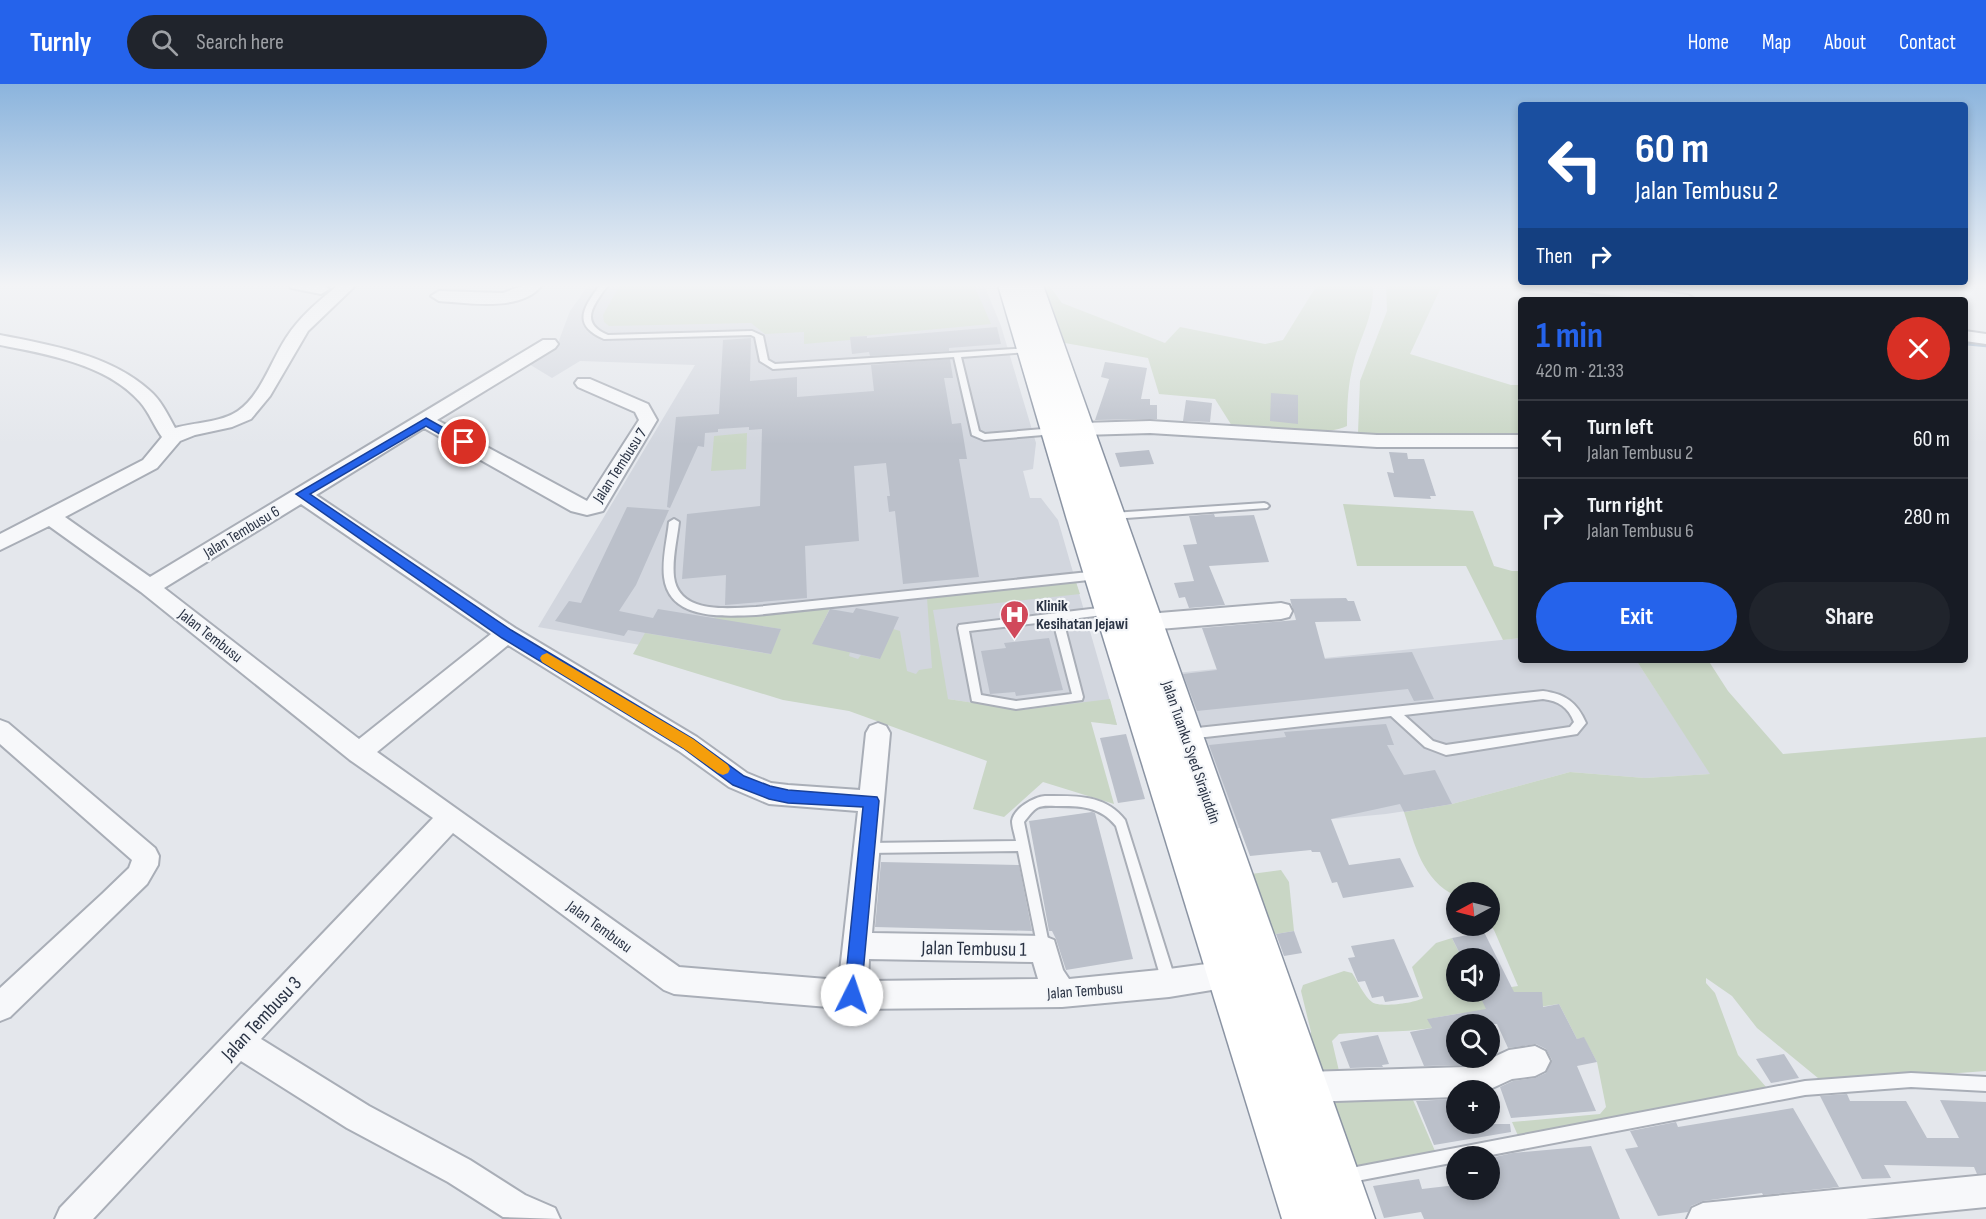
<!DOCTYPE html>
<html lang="en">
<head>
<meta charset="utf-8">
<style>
	:root { --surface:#171b24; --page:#20242c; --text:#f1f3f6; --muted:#9ea1a6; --line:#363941; --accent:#2563eb }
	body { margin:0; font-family:"Sofia Sans Condensed",sans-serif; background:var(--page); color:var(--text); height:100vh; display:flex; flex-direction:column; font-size:22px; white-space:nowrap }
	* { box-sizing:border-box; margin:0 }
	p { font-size:20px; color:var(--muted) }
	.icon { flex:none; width:33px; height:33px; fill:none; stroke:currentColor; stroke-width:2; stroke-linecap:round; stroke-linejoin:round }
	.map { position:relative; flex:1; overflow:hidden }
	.panel { position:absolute; left:1518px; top:213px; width:450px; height:366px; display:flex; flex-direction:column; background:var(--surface); border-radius:6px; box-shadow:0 3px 9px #0003 }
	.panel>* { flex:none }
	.hud { position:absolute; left:1518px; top:18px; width:450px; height:183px; border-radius:6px; box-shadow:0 3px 9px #0003; background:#1a4fa0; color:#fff; overflow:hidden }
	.needle { width:39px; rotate:263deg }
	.controls { position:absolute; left:1446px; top:798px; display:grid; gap:12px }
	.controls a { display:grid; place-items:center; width:54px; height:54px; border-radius:50%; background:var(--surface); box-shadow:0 3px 9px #0003; font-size:30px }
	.pin { position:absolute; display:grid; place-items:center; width:51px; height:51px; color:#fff; margin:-26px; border:3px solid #fff; border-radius:50%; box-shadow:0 2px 6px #0007 }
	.me { position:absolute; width:66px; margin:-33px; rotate:4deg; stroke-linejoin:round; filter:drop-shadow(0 0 4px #0008) }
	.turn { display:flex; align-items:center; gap:21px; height:126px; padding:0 18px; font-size:27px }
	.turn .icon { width:78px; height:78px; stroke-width:2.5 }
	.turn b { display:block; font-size:42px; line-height:51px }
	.then { display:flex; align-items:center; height:57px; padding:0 18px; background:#0003; gap:12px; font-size:22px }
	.round { display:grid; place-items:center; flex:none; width:63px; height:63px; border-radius:32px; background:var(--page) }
	.summary { display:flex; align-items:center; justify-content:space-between; height:102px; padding:0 18px }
	h1 { font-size:36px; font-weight:700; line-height:45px; color:var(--accent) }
	.primary-button { display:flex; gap:12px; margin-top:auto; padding:12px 18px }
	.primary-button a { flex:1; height:69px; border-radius:36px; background:var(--accent); color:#fff; font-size:24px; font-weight:700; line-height:69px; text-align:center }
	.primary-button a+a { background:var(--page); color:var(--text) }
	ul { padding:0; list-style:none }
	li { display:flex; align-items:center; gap:18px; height:78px; padding:0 18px; border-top:2px solid var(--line) }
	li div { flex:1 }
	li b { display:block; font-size:22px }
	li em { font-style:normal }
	header { display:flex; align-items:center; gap:36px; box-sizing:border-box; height:84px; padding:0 30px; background:var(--accent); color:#fff }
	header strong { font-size:28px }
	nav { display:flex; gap:33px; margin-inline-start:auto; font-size:21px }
	.search { width:420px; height:54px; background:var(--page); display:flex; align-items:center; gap:15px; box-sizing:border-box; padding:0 21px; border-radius:33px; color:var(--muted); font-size:22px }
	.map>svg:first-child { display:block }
</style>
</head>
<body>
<header>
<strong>Turnly</strong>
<div class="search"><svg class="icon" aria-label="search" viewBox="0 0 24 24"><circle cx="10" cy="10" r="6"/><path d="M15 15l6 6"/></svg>Search here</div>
<nav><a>Home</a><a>Map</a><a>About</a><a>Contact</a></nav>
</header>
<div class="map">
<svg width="1986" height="1135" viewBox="0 0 1986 1135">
	<rect width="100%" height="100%" fill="#e4e7ec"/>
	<g fill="#d2d6de">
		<path d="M589,201H984L1001,242L1036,359L1033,385L1023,387L1030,414H1041L1058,436L1117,641L948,615L538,543L695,281L580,277L552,294L529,280L558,259L570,227Z"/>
		<path d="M1521,554V576H1636L1711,690L1645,694L1570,688L1452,720L1386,730L1229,745L1176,589Z"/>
	</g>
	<g fill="#c9d6c5">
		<path d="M620,201H974L991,240L851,253L850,256L804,260V248L765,250L751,239L609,242L604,238L603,231Z"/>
		<path d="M1044,201H1049L1062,219L1165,259L1180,243L1265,260L1283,256L1317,201H1373C1374,232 1362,249 1354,277C1348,299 1347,320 1347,342C1322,354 1262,344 1232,342L1215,315L1159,310L1148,274L1065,259Z"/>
		<path d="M1386,201H1442L1410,270L1511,301H1521V351L1457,353L1358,349L1360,297L1387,227Z"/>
		<path d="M747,349L746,385L711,387L714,352Z"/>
		<path d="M1343,420L1473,427L1494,482L1512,487H1521V554L1503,556L1466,482H1357Z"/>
		<path d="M1076,498L1080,510L933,526L948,615L1021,626L1110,615L1117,641L1091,638L1114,720L1043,698L1004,733L973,725L987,677L849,627L783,616L633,570L645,549L770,570L781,545L709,534L778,530L830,524L813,559L850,568L849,572L858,575L861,571L879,575L893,545L900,547L907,587L916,590L919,586L932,584L927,514Z"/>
		<path d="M1636,576H1708L1728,607L1783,670L1986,653V987L1824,999L1757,944L1732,912L1706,894V899L1715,909L1738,971L1767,1004L1519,1054L1512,1038L1600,1030L1606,1023L1597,978L1584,954L1577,955L1559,920L1493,930L1466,938L1462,929L1428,935L1432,944C1401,949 1370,947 1339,950L1332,957L1339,987L1310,986L1307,970L1311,948L1301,907L1303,901L1344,887L1352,889C1358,898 1364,912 1372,918C1379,924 1416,919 1423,914L1412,883L1436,859L1452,854L1462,874H1456V908H1479L1518,902L1494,846L1490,841V808H1456V812C1422,796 1415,761 1404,728L1452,720L1570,688L1645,694L1710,690Z"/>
		<path d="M1281,786L1289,798L1294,847L1270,851L1251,790Z"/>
		<path d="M1407,1002L1435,1067L1349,1084L1323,1011Z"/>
	</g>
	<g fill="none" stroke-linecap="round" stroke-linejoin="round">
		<g stroke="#9fb4cc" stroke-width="4.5">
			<path d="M1534,201L1578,207"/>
			<path d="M1591,209L1647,216"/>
			<path d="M1965,259L1986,261"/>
		</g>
	</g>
	<g fill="#bbc0ca">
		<path d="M997,243L1001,260L949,264V267L870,272L869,268L852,270L850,253L867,252V254Z"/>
		<path d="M751,254L750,297L797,293V313L874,307L871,281L950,275L953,294H944L952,340L961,339L967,375H959L979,493L903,500L895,427L889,428L887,412H890L886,379L854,382L859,457L805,462L807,514L725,521L726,491L682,495L687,430L760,422L762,345L749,346V343L718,345V348L705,349L704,363L698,362L670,424L667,423L676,333L719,330L723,256Z"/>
		<path d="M1105,278L1147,284L1141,315H1150V321H1157V335L1095,336L1109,295L1101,293Z"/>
		<path d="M1271,309L1298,311V340L1270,337Z"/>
		<path d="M1186,316L1212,319L1210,338L1183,337Z"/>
		<path d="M1149,366L1154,380L1120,383L1115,369Z"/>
		<path d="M1389,368L1407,369L1408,375H1424L1436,412H1430L1431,415L1394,413L1387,388L1394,389Z"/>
		<path d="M627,423L669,426L636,501L619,527L653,534L658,525L781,545L771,570L628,546L624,552L555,537L569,517L581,519Z"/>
		<path d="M1214,430L1215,433L1254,431L1269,478L1209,482L1225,521L1189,524L1185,513L1179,514L1174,499L1194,497L1183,461L1197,460L1189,432Z"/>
		<path d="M1346,514L1348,517H1354L1361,537L1315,538L1325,575L1412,568L1434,615L1414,617L1408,605L1197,627L1183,590L1217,586L1202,544L1296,536L1290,515Z"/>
		<path d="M856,524L899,533L880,575L812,560L830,525L853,529Z"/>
		<path d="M1049,554L1063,606L1016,612L1015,608L990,610L981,567L1006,564L1004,559Z"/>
		<path d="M1386,640L1394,661H1387L1404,691L1435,686L1452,720L1404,728L1400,720L1331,735L1349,781L1400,774L1414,803L1343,814L1337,798L1332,799L1320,768H1312L1311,766L1250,772L1209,661L1286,653L1284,648Z"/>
		<path d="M1126,650L1145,715L1118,719L1100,654Z"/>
		<path d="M1092,728L1095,729L1133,875L1066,886L1056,855L1052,847H1049L1029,737Z"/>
		<path d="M881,778L1019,781L1032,847L875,843Z"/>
		<path d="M1294,847L1302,869L1284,872L1276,850Z"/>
		<path d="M1484,848L1514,908H1542L1543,923L1559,920L1577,955L1584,953L1597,978L1577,982L1596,1027L1511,1034L1500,1003L1513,997L1535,994L1546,989L1552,976L1546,965L1536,960L1508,964L1497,940H1456V974H1487L1465,981L1424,982L1410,948L1432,944L1427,935L1486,925L1478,908H1490V874H1462L1452,854Z"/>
		<path d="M1394,855L1419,913L1385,918L1383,912L1372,914L1365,897L1358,898L1348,874L1355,873L1351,862Z"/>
		<path d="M1378,951L1389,980L1382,981L1383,983L1350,984L1340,958Z"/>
		<path d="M1784,970L1799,994L1771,999L1756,975Z"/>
		<path d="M1847,1010L1850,1017H1906L1927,1054H1959L1940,1016L1986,1018V1089L1977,1090L1974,1083L1884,1081L1891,1094L1862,1095L1820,1012Z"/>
		<path d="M1456,1015V1040H1510L1511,1048L1434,1061L1416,1017Z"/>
		<path d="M1793,1024L1839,1103L1763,1111L1762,1109L1703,1117L1691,1122L1688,1128L1658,1132L1625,1065L1638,1063L1630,1047L1676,1038L1678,1043Z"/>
		<path d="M1591,1062L1620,1135H1424L1421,1128L1384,1134L1373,1102L1419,1095L1422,1105L1456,1101V1106H1490V1074L1513,1069Z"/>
	</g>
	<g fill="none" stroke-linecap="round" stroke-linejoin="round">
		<defs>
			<g id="lane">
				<path d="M600,201H608C594,220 578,239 608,251L752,247L763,252L768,276L775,280L1032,264V268H1029L961,273L979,347L985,350L1055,344L1059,347L1055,350L984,356L972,351L954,273L773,285L760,277L755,253L751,251L604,255C571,241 584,223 600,201Z"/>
				<path d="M1264,419L1267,420L1269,422L1267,424L1112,435L1107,432L1112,429Z"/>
				<path d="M674,435L679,438C677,456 672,475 674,493C679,531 729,524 756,523L1098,487L1103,491L1098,495L756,531C724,532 669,537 664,493C662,475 667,456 669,438Z"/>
				<path d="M1107,523L1111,524L1112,527L1111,530L1063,536L1083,613L1082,616L1016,625L972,617L958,544L959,541ZM1053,537L1072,610L1016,617L981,611L969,547Z"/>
				<path d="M1543,607C1565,610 1577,618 1586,639L1577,650L1446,671L1425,663L1391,632L1188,655L1184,653L1182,650L1184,647L1188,645ZM1543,615C1559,617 1568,623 1574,638L1570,643L1446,661L1433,657L1404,631Z"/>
				<path d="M1045,712C1076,712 1105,710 1125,736L1176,898L1174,902L1169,904L1164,902L1162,898L1116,742C1100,722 1080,722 1056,722C1049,722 1043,721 1037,724C1032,727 1028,733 1024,738L1050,865L1049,869L1044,871L1039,869L1038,865L1018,767L867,769L863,768L861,764L863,760L867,759L1016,757C1015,751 1012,743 1012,737C1014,724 1034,713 1045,712Z"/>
				<path d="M1911,989L1986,993V1007L1911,1003L1805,1011L1486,1072H1456V1078L1346,1099L1341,1097L1339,1092L1341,1087L1346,1085L1805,997Z"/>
			</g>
			<g id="street">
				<path d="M289,201H324L329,205L321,210L291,204Z"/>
				<path d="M338,201H356L308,247L270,312L251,335L232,343L195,351L180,357L157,384L65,433L150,493L543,256H555L558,260L555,264L437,336L587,417L639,336L635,328L578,303L575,299L578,295H590L648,320L657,336L603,427L587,431L571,427L424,344L316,411L515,544L697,653L747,689L771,699L788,701L860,706L866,649L870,642L878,639L886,642L890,649L872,849L1044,852L1054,856L1063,886L1069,895L1169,885L1236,876L1246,879L1250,889L1246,899L1236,902L1169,913L1062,923L852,925L674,910L664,906L453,749L261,955L369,1022L470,1076L525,1111L555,1124L560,1135L503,1133L448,1098L347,1044L241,977L93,1135H55L60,1124L433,734L350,676L141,508L49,442L0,466V450L143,376L162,353C154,342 149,328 140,318C107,280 46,270 0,261V251C51,261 110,271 149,306C161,316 168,331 175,344C195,338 220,339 238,327C261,311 271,277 286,254C300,232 319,217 338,201ZM301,420L491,550L359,655L164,504ZM508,561L679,667L729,703L769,720L858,727L839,896L679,883L377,668ZM869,875L1033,878L1038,895L868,897Z"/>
				<path d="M524,201H542C522,228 468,219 439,217L431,212L439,207L503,209Z"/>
				<path d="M1563,201H1608L1688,211L1696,216H1650L1571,206Z"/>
				<path d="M1965,247L1986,250V260L1965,257Z"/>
				<path d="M1150,337L1377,351H1521V363H1377L1150,349L1082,351L1075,349L1073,345L1075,341L1082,339Z"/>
				<path d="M1281,519L1289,521L1292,527L1289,533L1281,535L1147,546L1139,544L1136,538L1139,532L1147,530Z"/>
				<path d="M0,636L8,639L155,764L159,772L158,781L147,800L10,933L0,937V904L102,810L129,784L132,776L0,660Z"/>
				<path d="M1535,962L1545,967L1550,977L1545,987L1535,992L1512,995L1488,1006H1456V1013L1306,1018L1295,1014L1291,1003L1295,992L1306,988L1465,983L1483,978L1509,966Z"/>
				<path d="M1986,1091V1123L1866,1135H1687L1692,1124L1703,1119Z"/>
			</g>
			<path id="highway" d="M998,201H1043L1375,1135H1282L1067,436Z"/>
		</defs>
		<use href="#lane" stroke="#a9aeb7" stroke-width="4"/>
		<use href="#street" stroke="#a9aeb7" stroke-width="4"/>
		<use href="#highway" stroke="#8b94a3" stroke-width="3"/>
		<use href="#lane" fill="#f7f8fa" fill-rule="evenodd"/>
		<use href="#street" fill="#f7f8fa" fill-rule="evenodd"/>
		<use href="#highway" fill="#fff" fill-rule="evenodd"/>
	</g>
	<linearGradient id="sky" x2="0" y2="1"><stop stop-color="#8bb4dd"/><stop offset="0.56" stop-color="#f3f4f6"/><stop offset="1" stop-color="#f3f4f6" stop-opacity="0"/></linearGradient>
	<rect width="1986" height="360" fill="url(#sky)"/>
	<path fill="#2563eb" stroke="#184099" stroke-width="1.5" d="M426,334L469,358L468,361H459L426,342L310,410L511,546L693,655L744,692L770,702L788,706L877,713L879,717L861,911L859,917L852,920L846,917L844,911L863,723L788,719L769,715L733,701L683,664L502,554L296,410Z"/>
	<path fill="#f59e0b" d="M547,569L693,655L728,681L730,685L728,689L723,691L718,689L683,664L542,578L540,574L542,571Z"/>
	<defs>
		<symbol id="hospital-pin" viewBox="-11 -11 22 30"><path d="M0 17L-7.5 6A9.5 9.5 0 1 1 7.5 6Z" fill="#d1495b" stroke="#f4f6f9"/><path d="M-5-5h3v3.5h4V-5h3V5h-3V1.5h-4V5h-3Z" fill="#fff"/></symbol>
	</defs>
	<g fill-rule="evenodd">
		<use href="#hospital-pin" x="998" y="514" width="33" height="45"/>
	</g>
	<g text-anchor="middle" stroke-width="4.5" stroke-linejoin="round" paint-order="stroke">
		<g font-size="16" fill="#2b3445" stroke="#f4f6f9">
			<text transform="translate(619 381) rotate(-57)" y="6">Jalan Tembusu 7</text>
			<text transform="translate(241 447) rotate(-31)" y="6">Jalan Tembusu 6</text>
			<text transform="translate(211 551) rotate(38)" y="6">Jalan Tembusu</text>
			<text transform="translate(1192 668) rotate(71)" y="6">Jalan Tuanku Syed Sirajuddin</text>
			<text transform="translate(600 842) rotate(36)" y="6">Jalan Tembusu</text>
			<text transform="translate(1085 906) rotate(-4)" y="6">Jalan Tembusu</text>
		</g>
		<g font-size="16" font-weight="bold" fill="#2b3445" stroke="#f4f6f9" text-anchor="start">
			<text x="1036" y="527">Klinik<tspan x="1036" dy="18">Kesihatan Jejawi</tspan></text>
		</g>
		<g font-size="20" fill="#2b3445" stroke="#f4f6f9">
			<text transform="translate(974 864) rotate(1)" y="7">Jalan Tembusu 1</text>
			<text transform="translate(261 934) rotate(-47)" y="7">Jalan Tembusu 3</text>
		</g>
	</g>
</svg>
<div class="controls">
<a><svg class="needle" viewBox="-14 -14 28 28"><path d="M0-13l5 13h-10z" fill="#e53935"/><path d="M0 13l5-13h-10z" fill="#9ea1a6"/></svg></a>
<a><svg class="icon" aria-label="sound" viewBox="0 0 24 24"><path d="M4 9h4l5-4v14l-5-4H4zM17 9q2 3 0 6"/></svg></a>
<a><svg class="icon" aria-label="search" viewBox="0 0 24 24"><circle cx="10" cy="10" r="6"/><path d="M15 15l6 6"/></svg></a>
<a>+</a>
<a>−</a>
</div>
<div class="pin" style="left:464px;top:358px;background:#d93025"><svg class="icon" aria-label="arrive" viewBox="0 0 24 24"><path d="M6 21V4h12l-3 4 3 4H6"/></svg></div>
<svg class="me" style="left:852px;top:911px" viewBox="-20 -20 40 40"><circle r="19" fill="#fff"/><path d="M0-13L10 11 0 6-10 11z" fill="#2563eb"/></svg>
<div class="hud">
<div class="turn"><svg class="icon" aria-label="left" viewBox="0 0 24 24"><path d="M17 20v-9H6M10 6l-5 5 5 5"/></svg><div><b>60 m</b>Jalan Tembusu 2</div></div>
<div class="then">Then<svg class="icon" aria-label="right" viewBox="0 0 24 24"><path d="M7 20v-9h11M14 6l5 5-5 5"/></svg></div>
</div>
<section class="panel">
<div class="summary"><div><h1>1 min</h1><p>420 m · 21:33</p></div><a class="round" style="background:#d93025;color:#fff"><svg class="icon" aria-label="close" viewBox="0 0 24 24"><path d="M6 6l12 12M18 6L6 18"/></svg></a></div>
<ul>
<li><svg class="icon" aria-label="left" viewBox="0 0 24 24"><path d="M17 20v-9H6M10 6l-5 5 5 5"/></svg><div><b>Turn left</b><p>Jalan Tembusu 2</p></div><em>60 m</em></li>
<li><svg class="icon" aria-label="right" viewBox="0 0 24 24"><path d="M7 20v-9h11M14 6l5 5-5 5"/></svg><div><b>Turn right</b><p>Jalan Tembusu 6</p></div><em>280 m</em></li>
</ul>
<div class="primary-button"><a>Exit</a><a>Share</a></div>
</section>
</div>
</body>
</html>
